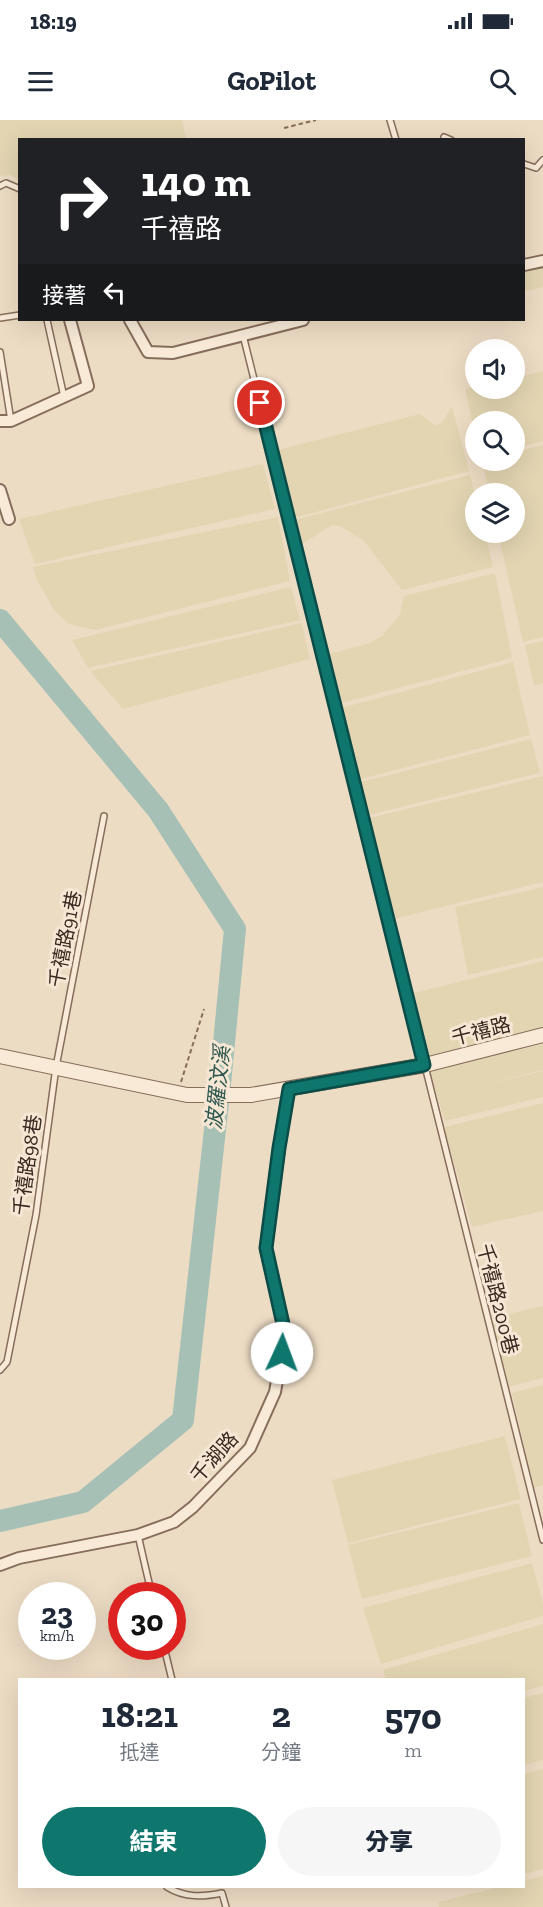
<!DOCTYPE html>
<html lang="zh-TW">
<head>
<meta charset="utf-8">
<style>
	:root { --surface:#fff; --page:#f6f6f7; --text:#1f2937; --muted:#747a83; --accent:#0f766e }
	body { margin:0; font-family:"Zilla Slab","Noto Sans TC",serif; background:var(--page); color:var(--text); height:100vh; display:flex; flex-direction:column; font-size:22px; white-space:nowrap }
	* { box-sizing:border-box; margin:0 }
	p { font-size:20px; color:var(--muted) }
	.icon { flex:none; width:33px; height:33px; fill:none; stroke:currentColor; stroke-width:2; stroke-linecap:round; stroke-linejoin:round }
	.map { position:relative; flex:1; overflow:hidden }
	.side { position:absolute; left:18px; top:1558px; width:507px; height:210px; display:flex; flex-direction:column; background:var(--surface); border-radius:0px; box-shadow:0 6px 24px #0002 }
	.side>* { flex:none }
	.banner { position:absolute; left:18px; top:18px; width:507px; height:183px; border-radius:0px; box-shadow:0 6px 24px #0002; background:#202124; color:#fff; overflow:hidden }
	.buttons { position:absolute; left:465px; top:219px; display:grid; gap:12px }
	.buttons a { display:grid; place-items:center; width:60px; height:60px; border-radius:50%; background:var(--surface); box-shadow:0 6px 24px #0002; font-size:30px }
	.speed { position:absolute; left:18px; top:1462px; display:flex; gap:12px; font-size:30px; font-weight:700; text-align:center }
	.speed>* { display:grid; place-content:center; width:78px; height:78px; border-radius:50%; background:var(--surface); box-shadow:0 6px 24px #0002; line-height:1 }
	.speed small { font-size:15px; font-weight:400 }
	.speed .limit { border:9px solid #d22; background:#fff; color:#111 }
	.pin { position:absolute; display:grid; place-items:center; width:51px; height:51px; color:#fff; margin:-26px; border:3px solid #fff; border-radius:50%; box-shadow:0 2px 6px #0007 }
	.me { position:absolute; width:66px; margin:-33px; rotate:2deg; stroke-linejoin:round; filter:drop-shadow(0 0 4px #0008) }
	.turn { display:flex; align-items:center; gap:21px; height:126px; padding:0 24px; font-size:27px }
	.turn .icon { width:78px; height:78px; stroke-width:2.5 }
	.turn b { display:block; font-size:42px; line-height:51px }
	.then { display:flex; align-items:center; height:57px; padding:0 24px; background:#0003; gap:12px; font-size:22px }
	.eta { display:flex; justify-content:space-evenly; align-items:center; height:102px; text-align:center }
	.eta b { font-size:36px; font-weight:800; line-height:42px }
	.primary-button { display:flex; gap:12px; margin-top:auto; padding:12px 24px }
	.primary-button a { flex:1; height:69px; border-radius:36px; background:var(--accent); color:#fff; font-size:24px; font-weight:800; line-height:69px; text-align:center }
	.primary-button a+a { background:var(--page); color:var(--text) }
	.status { display:flex; justify-content:space-between; align-items:center; height:42px; padding:0 30px; background:var(--surface); direction:ltr }
	.status svg { height:16px; fill:currentColor }
	header { display:flex; justify-content:space-between; align-items:center; height:78px; padding:0 24px; background:var(--surface); font-size:27px; font-weight:800 }
	.map>svg:first-child { display:block }
</style>
</head>
<body>
<div class="status"><b>18:19</b><svg viewBox="0 0 49 12"><path d="M0 12V9h3v3zM5 12V6h3v6zM10 12V3h3v9zM15 12V0h3v12zM26 1h20v11H26zM47 4h2v5h-2z"/></svg></div>
<header><svg class="icon" aria-label="menu" viewBox="0 0 24 24"><path d="M4 6h16M4 12h16M4 18h16"/></svg>GoPilot<svg class="icon" aria-label="search" viewBox="0 0 24 24"><circle cx="10" cy="10" r="6"/><path d="M15 15l6 6"/></svg></header>
<div class="map">
<svg width="543" height="1787" viewBox="0 0 543 1787">
	<rect width="100%" height="100%" fill="#eddcc4"/>
	<g fill="#e3d5b2">
		<path d="M0,0H182L186,18L179,20H20L19,60L10,55L0,56Z"/>
		<path d="M543,145V167L524,171V150Z"/>
		<path d="M543,251V321L515,328L514,302H476L475,313L465,269L475,267L476,268H514L515,258Z"/>
		<path d="M452,287L469,351L290,399L273,331L420,294L436,306L443,301Z"/>
		<path d="M543,325V517L523,522L498,413L514,412V374L489,373L482,341L514,340L515,332Z"/>
		<path d="M263,344L275,389L35,444L19,399Z"/>
		<path d="M470,355L475,376L476,412L485,413L493,447L402,470L364,421L342,407L332,405L296,428L290,401Z"/>
		<path d="M278,397L290,461L96,510L69,504L54,490L37,460L33,447Z"/>
		<path d="M495,453L512,538L338,584L326,535L370,523L383,515L400,494L404,476Z"/>
		<path d="M291,467L300,500L88,548L72,520Z"/>
		<path d="M302,503L310,539L123,589L90,551Z"/>
		<path d="M543,521V563L534,566L525,525Z"/>
		<path d="M513,542L530,615L357,660L341,588Z"/>
		<path d="M531,619L540,653L364,696L357,663Z"/>
		<path d="M543,656V762L390,800L365,699Z"/>
		<path d="M543,767V837L468,855L455,787Z"/>
		<path d="M543,841V909L424,937L410,874Z"/>
		<path d="M543,924V950L469,968L543,951V977L445,1001L430,952Z"/>
		<path d="M543,983V1091L472,1107L444,1007Z"/>
		<path d="M543,1186V1258L508,1267L492,1198Z"/>
		<path d="M543,1265V1365L534,1368L512,1273Z"/>
		<path d="M505,1316L521,1379L348,1423L332,1360Z"/>
		<path d="M519,1383L532,1436L362,1479L348,1425Z"/>
		<path d="M532,1443L543,1483V1496L381,1544L363,1488Z"/>
		<path d="M543,1504V1566L524,1571V1560H386L383,1550Z"/>
		<path d="M543,1573V1640L524,1645V1578Z"/>
		<path d="M543,1649V1749L524,1754V1654Z"/>
		<path d="M543,1756V1787H439L438,1782L500,1767H524V1761Z"/>
	</g>
	<g fill="none" stroke-linecap="round" stroke-linejoin="round">
		<path stroke="#a6c0b6" stroke-width="22" d="M0,500L158,690L235,809L220,964L183,1300L83,1382L0,1401"/>
		<defs>
			<g id="service">
				<path d="M390,0L396,20"/>
				<path d="M444,17L451,20"/>
				<path d="M524,44L536,48L543,40"/>
				<path d="M0,66L6,63L20,69"/>
				<path d="M0,198L20,195"/>
				<path d="M47,200L64,277"/>
				<path d="M243,215L543,1420"/>
				<path d="M0,232L11,301"/>
				<path d="M0,1250L7,1242L36,1095L56,947L104,696"/>
				<path d="M138,1415L152,1476"/>
				<path d="M164,1527L172,1560"/>
				<path d="M167,1767C185,1778 203,1777 222,1773L226,1787"/>
			</g>
			<g id="minor">
				<path d="M524,145L543,141"/>
				<path d="M130,200L148,232L173,233L303,200"/>
				<path d="M0,301H11L88,266L70,200"/>
				<path d="M0,370L9,399"/>
				<path d="M0,1445L19,1438L138,1415L174,1402L193,1387L250,1328L275,1272L285,1213L266,1128L279,1028L289,969"/>
			</g>
			<path id="tertiary" d="M0,936L187,975H251L425,945L543,915"/>
		</defs>
		<use href="#service" stroke="#876d5b" stroke-width="8"/>
		<use href="#minor" stroke="#876d5b" stroke-width="14"/>
		<use href="#tertiary" stroke="#876d5b" stroke-width="16"/>
		<g stroke="#876d5b" stroke-width="2" stroke-dasharray="4.5 3" stroke-linecap="butt">
			<path d="M284,8L316,0"/>
			<path d="M181,962L204,889"/>
		</g>
		<use href="#service" stroke="#f8ead7" stroke-width="5"/>
		<use href="#minor" stroke="#f8ead7" stroke-width="10"/>
		<use href="#tertiary" stroke="#f8ead7" stroke-width="14"/>
	</g>
	<g fill="none" stroke-linecap="round" stroke-linejoin="round">
		<defs>
			<path id="route" d="M260,283L424,945L289,969L279,1028L266,1128L285,1213L282,1233"/>
		</defs>
		<use href="#route" stroke="#0a4d48" stroke-width="15"/>
		<use href="#route" stroke="#0f766e" stroke-width="10"/>
	</g>
	<g text-anchor="middle" stroke-width="6" stroke-linejoin="round" paint-order="stroke">
		<g font-size="20" fill="#38281f" stroke="#f5e7d4">
			<text transform="translate(65 819) rotate(-79)" y="7">千禧路91巷</text>
			<text transform="translate(481 911) rotate(-14)" y="7">千禧路</text>
			<text transform="translate(27 1045) rotate(-82)" y="7">千禧路98巷</text>
			<text transform="translate(498 1179) rotate(76)" y="7">千禧路200巷</text>
			<text transform="translate(214 1337) rotate(-48)" y="7">千湖路</text>
		</g>
		<g font-size="21" font-style="italic" fill="#2e5750" stroke="#f5e7d4">
			<text transform="translate(218 968) rotate(-84)" y="7">波羅汶溪</text>
		</g>
	</g>
</svg>
<div class="buttons">
<a><svg class="icon" aria-label="sound" viewBox="0 0 24 24"><path d="M4 9h4l5-4v14l-5-4H4zM17 9q2 3 0 6"/></svg></a>
<a><svg class="icon" aria-label="search" viewBox="0 0 24 24"><circle cx="10" cy="10" r="6"/><path d="M15 15l6 6"/></svg></a>
<a><svg class="icon" aria-label="layers" viewBox="0 0 24 24"><path d="M12 4l9 5-9 5-9-5zM3 14l9 5 9-5"/></svg></a>
</div>
<div class="speed"><div>23<small>km/h</small></div><div class="limit">30</div></div>
<div class="pin" style="left:260px;top:283px;background:#d93025"><svg class="icon" aria-label="arrive" viewBox="0 0 24 24"><path d="M6 21V4h12l-3 4 3 4H6"/></svg></div>
<svg class="me" style="left:282px;top:1233px" viewBox="-20 -20 40 40"><circle r="19" fill="#fff"/><path d="M0-13L10 11 0 6-10 11z" fill="#0f766e"/></svg>
<div class="banner">
<div class="turn"><svg class="icon" aria-label="right" viewBox="0 0 24 24"><path d="M7 20v-9h11M14 6l5 5-5 5"/></svg><div><b>140 m</b>千禧路</div></div>
<div class="then">接著<svg class="icon" aria-label="left" viewBox="0 0 24 24"><path d="M17 20v-9H6M10 6l-5 5 5 5"/></svg></div>
</div>
<section class="side">
<div class="eta">
<div><b>18:21</b><p>抵達</p></div>
<div><b>2</b><p>分鐘</p></div>
<div><b>570</b><p>m</p></div>
</div>
<div class="primary-button"><a>結束</a><a>分享</a></div>
</section>
</div>
</body>
</html>
